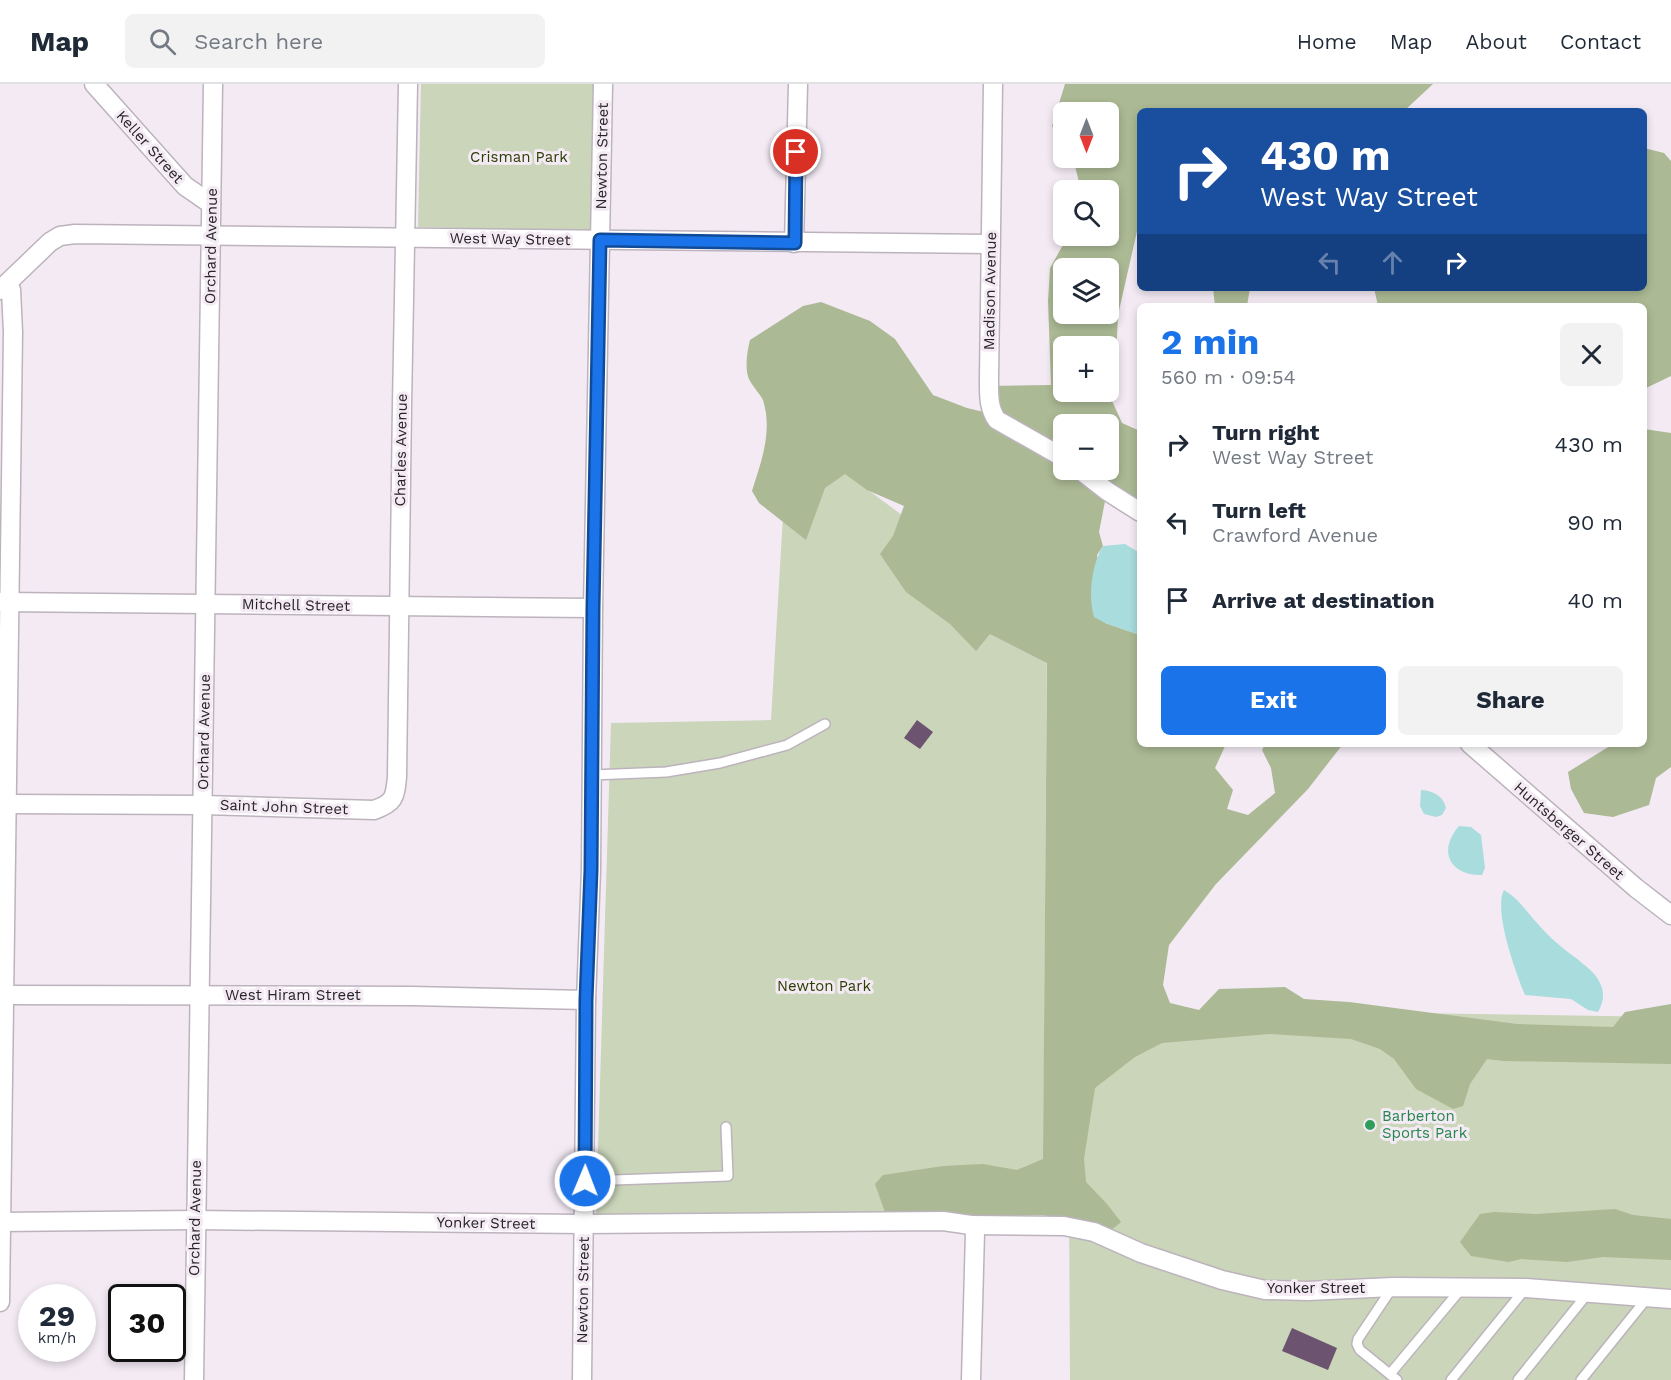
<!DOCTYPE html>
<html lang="en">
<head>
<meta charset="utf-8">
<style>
	:root { --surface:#fff; --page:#f2f2f3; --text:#1f2937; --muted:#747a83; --line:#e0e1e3; --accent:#1a73e8 }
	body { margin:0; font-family:"Work Sans",sans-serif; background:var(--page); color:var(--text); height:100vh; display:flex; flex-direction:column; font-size:22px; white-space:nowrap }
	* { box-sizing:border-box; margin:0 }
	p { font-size:20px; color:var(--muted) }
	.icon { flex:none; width:33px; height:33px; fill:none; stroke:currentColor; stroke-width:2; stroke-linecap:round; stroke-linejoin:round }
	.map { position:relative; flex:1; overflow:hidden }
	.drawer { position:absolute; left:1137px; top:219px; width:510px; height:444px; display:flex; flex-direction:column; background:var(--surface); border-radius:9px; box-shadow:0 3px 9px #0003 }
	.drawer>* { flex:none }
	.guide { position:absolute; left:1137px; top:24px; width:510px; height:183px; border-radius:9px; box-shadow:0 3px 9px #0003; background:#1a4fa0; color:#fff; overflow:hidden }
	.needle { width:39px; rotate:180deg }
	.tools { position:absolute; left:1053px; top:18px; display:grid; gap:12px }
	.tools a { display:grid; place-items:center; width:66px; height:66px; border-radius:9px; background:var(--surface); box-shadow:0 3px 9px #0003; font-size:30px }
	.speed { position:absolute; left:18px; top:1200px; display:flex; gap:12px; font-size:30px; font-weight:700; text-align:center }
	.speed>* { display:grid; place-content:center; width:78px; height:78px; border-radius:50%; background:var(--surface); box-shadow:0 3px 9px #0003; line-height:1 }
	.speed small { font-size:15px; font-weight:400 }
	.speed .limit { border:3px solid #111; border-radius:9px; background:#fff; color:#111 }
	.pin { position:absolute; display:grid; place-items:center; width:51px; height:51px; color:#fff; margin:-26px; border:3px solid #fff; border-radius:50%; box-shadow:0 2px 6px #0007 }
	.me { position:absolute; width:66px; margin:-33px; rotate:1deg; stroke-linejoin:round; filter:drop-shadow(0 0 4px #0008) }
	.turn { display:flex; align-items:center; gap:21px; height:126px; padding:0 24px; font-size:27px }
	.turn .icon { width:78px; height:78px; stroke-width:2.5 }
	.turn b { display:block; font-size:42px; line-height:51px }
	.lanes { display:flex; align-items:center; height:57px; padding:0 24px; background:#0003; justify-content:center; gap:30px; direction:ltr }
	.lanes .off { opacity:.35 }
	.round { display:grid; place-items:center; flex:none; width:63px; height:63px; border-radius:9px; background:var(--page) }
	.head { display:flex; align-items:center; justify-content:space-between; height:102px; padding:0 24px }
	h1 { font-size:36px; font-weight:700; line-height:45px; color:var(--accent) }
	.primary-button { display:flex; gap:12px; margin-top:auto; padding:12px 24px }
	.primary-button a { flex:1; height:69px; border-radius:9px; background:var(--accent); color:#fff; font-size:24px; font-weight:700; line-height:69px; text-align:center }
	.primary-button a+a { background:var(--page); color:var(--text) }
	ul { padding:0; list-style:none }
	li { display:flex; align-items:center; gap:18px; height:78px; padding:0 24px }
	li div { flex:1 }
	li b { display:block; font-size:22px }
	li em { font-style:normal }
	header { display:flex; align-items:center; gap:36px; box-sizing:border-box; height:84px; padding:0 30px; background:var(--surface); border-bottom:2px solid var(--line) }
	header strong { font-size:28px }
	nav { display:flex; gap:33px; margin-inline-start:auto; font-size:21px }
	.search { width:420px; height:54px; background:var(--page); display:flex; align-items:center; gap:15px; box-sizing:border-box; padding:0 21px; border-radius:9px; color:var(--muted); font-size:22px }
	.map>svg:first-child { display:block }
</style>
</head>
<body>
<header>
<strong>Map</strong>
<div class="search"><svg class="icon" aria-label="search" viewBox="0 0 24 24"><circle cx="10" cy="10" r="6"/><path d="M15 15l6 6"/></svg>Search here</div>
<nav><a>Home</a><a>Map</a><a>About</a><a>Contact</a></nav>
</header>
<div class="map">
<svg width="1671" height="1296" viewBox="0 0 1671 1296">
	<rect width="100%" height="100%" fill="#f3eaf4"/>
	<g fill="#cad5ba">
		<path d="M421,0H594L590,147L418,143Z"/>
		<path d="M788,347L1047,538L1043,1131H596L611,639L771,636Z"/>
		<path d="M1068,924L1671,933V1296H1070Z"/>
	</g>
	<g fill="#abb994" fill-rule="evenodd">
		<path d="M1065,0H1433L1404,27H1140V143H1138L1118,231L1116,277L1109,300L1108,262H1064V308H1108L1122,339L1140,347V428L1107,407L1099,448L1103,462L1097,471L1105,539L1140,551V660H1226L1215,684L1233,706L1227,725L1248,731L1275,709L1271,684L1262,666L1265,660H1343L1308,705L1216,800L1169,861L1163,901L1170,919L1199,926L1219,905L1285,903L1304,915L1349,918L1517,940L1613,943L1625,928L1671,920V980L1504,977L1487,975L1470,1000L1463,1022L1453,1025L1416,1005L1394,975L1380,965L1351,955L1269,950L1162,959L1135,973L1095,1004L1084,1075L1086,1098L1107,1120L1121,1138L1109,1148L1043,1131H886L875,1100L883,1091L943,1082L983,1080L1017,1086L1043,1075L1047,579L990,550L976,567L950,540L906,508L880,470L893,452L904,422L867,406L845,390L825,404L806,456L759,419L752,407C761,378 773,348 763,316C760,310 754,304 750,297C744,287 747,268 750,256L803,222L821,218L870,237L895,255L933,311L967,324L992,330L989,302L1051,301L1048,217L1050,184L1068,152H1108V106H1081L1073,74H1108V28H1064L1063,59L1052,42ZM1064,184H1108V230H1064ZM1064,340H1108V386H1064Z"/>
		<path d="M1644,64L1664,69L1671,77V292L1644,305V222H1378L1374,204H1644Z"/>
		<path d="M1213,204H1250L1247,222H1215Z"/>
		<path d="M1644,345L1671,349V683L1656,694L1649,721L1613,733L1584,729L1571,705L1568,688L1613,660H1644Z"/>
		<path d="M1615,1125L1633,1131L1671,1135V1176L1603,1173L1567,1178L1521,1175L1509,1178L1471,1172L1460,1158L1480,1130L1494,1128L1536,1130Z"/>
	</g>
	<g fill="#a9dcdd">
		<path d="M1125,460L1140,469V551L1105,539L1094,533C1088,512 1091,482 1103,462Z"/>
		<path d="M1421,706C1434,707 1443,712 1446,724L1442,731L1436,733L1424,730L1420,722Z"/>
		<path d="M1459,742L1471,743L1481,751L1485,784L1482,791C1450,792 1437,767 1459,742Z"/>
		<path d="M1504,806C1520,816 1525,826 1537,839C1548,852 1562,864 1576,874C1584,881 1594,887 1599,897C1605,908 1604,917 1598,928L1588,926L1571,915L1525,911C1516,889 1493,827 1504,806Z"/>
	</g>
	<g fill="#6c5470">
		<path d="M917,636L933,648L920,665L904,654Z"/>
		<path d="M1292,1244L1337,1264L1328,1286L1282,1267Z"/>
	</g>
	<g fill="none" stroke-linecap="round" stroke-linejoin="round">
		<defs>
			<g id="service">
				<path d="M592,691L666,688L720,679L787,661L825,640"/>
				<path d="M585,1097L728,1092L726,1043"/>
				<path d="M1392,1204L1358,1255L1357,1260L1360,1266L1397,1296"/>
				<path d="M1390,1290L1461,1205"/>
				<path d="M1451,1296L1525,1205"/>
				<path d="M1518,1296L1588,1209"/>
				<path d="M1581,1296L1648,1213"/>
			</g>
			<g id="minor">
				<path d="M94,0L185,102L211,120"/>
				<path d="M993,0L989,294C989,309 988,324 997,336L1064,374"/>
				<path d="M794,159L798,0"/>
				<path d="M0,206L50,158L60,152L75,150L990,160"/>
				<path d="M1080,386L1107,407L1140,428"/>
				<path d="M0,518L593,524"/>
				<path d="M1470,660L1636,804L1671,831"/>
				<path d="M8,720L203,721L374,726C394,719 395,714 397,693L402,321L408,0"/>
				<path d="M0,911L412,912L586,916"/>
				<path d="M0,1138L195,1136L584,1140L943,1137L971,1141L975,1148L971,1296"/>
				<path d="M971,1141L1064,1142L1094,1148L1141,1169L1222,1196L1265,1206L1308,1207L1393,1203L1526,1204L1671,1215"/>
				<path d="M0,1218L13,248L11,206L8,199"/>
				<path d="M194,1296L213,0"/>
				<path d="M582,1296L586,916L591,786L593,524L603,0"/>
			</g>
		</defs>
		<use href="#service" stroke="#bcb3bd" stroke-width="12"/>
		<use href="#minor" stroke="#bcb3bd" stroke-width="21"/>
		<use href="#service" stroke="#fff" stroke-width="9"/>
		<use href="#minor" stroke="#fff" stroke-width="18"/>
	</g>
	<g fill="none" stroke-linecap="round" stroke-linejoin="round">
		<defs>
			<path id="route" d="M585,1097L586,916L591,786L593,524L600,156L795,159L796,68"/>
		</defs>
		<use href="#route" stroke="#114b97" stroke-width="15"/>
		<use href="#route" stroke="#1a73e8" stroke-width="10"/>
	</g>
	<circle fill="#2e9e5b" stroke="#f3eaf4" stroke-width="2" cx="1370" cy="1041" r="6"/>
	<g text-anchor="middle" stroke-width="6" stroke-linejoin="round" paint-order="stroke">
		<g font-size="15" fill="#272427" stroke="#f3eaf4">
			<text transform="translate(150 63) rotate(48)" y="5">Keller Street</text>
			<text transform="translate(602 72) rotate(-89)" y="5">Newton Street</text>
			<text transform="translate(510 155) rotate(1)" y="5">West Way Street</text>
			<text transform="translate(211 162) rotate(-89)" y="5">Orchard Avenue</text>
			<text transform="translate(990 207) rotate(-89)" y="5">Madison Avenue</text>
			<text transform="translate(401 366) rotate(-89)" y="5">Charles Avenue</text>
			<text transform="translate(296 521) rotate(1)" y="5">Mitchell Street</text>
			<text transform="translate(204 648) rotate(-89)" y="5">Orchard Avenue</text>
			<text transform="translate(284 723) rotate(2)" y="5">Saint John Street</text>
			<text transform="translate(1569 747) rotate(41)" y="5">Huntsberger Street</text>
			<text x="293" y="916">West Hiram Street</text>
			<text transform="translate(195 1134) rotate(-89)" y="5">Orchard Avenue</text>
			<text transform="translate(486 1139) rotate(1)" y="5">Yonker Street</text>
			<text x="1316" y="1209">Yonker Street</text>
			<text transform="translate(583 1206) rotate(-89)" y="5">Newton Street</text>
		</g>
		<g font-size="15" fill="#2d3e02" stroke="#f3eaf4">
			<text x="519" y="78">Crisman Park</text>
			<text x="824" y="907">Newton Park</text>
		</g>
		<g font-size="15" fill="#27864d" stroke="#f3eaf4" text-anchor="start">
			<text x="1382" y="1037">Barberton<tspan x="1382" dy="17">Sports Park</tspan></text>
		</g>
	</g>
</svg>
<div class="tools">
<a><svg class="needle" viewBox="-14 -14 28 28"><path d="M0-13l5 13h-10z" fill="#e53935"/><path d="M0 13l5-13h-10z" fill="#747a83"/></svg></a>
<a><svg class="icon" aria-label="search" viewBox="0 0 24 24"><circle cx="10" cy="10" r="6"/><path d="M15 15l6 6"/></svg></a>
<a><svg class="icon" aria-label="layers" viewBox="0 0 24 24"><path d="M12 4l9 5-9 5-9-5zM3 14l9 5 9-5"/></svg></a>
<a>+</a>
<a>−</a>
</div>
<div class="speed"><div>29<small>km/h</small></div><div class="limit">30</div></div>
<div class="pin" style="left:796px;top:68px;background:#d93025"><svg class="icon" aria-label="arrive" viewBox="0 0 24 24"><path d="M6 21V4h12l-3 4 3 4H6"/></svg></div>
<svg class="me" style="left:585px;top:1097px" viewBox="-20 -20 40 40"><circle r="17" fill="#1a73e8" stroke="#fff" stroke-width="3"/><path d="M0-11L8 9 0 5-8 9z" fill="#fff"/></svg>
<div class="guide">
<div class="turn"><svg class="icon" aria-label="right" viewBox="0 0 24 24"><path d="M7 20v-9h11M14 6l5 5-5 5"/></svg><div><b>430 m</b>West Way Street</div></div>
<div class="lanes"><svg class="icon off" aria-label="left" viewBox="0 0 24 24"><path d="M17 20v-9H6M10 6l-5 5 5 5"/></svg><svg class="icon off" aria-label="ahead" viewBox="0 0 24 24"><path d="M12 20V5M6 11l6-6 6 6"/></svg><svg class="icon" aria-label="right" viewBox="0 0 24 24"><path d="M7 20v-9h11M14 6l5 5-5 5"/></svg></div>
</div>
<section class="drawer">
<div class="head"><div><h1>2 min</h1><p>560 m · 09:54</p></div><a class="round"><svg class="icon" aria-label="close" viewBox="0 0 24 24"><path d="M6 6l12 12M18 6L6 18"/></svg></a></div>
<ul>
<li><svg class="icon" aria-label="right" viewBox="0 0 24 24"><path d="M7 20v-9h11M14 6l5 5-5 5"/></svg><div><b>Turn right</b><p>West Way Street</p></div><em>430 m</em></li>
<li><svg class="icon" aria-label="left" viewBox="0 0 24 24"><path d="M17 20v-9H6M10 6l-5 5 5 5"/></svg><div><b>Turn left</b><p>Crawford Avenue</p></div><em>90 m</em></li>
<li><svg class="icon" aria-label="arrive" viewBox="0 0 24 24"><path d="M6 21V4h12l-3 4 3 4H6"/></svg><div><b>Arrive at destination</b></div><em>40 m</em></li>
</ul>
<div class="primary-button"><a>Exit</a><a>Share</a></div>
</section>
</div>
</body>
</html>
